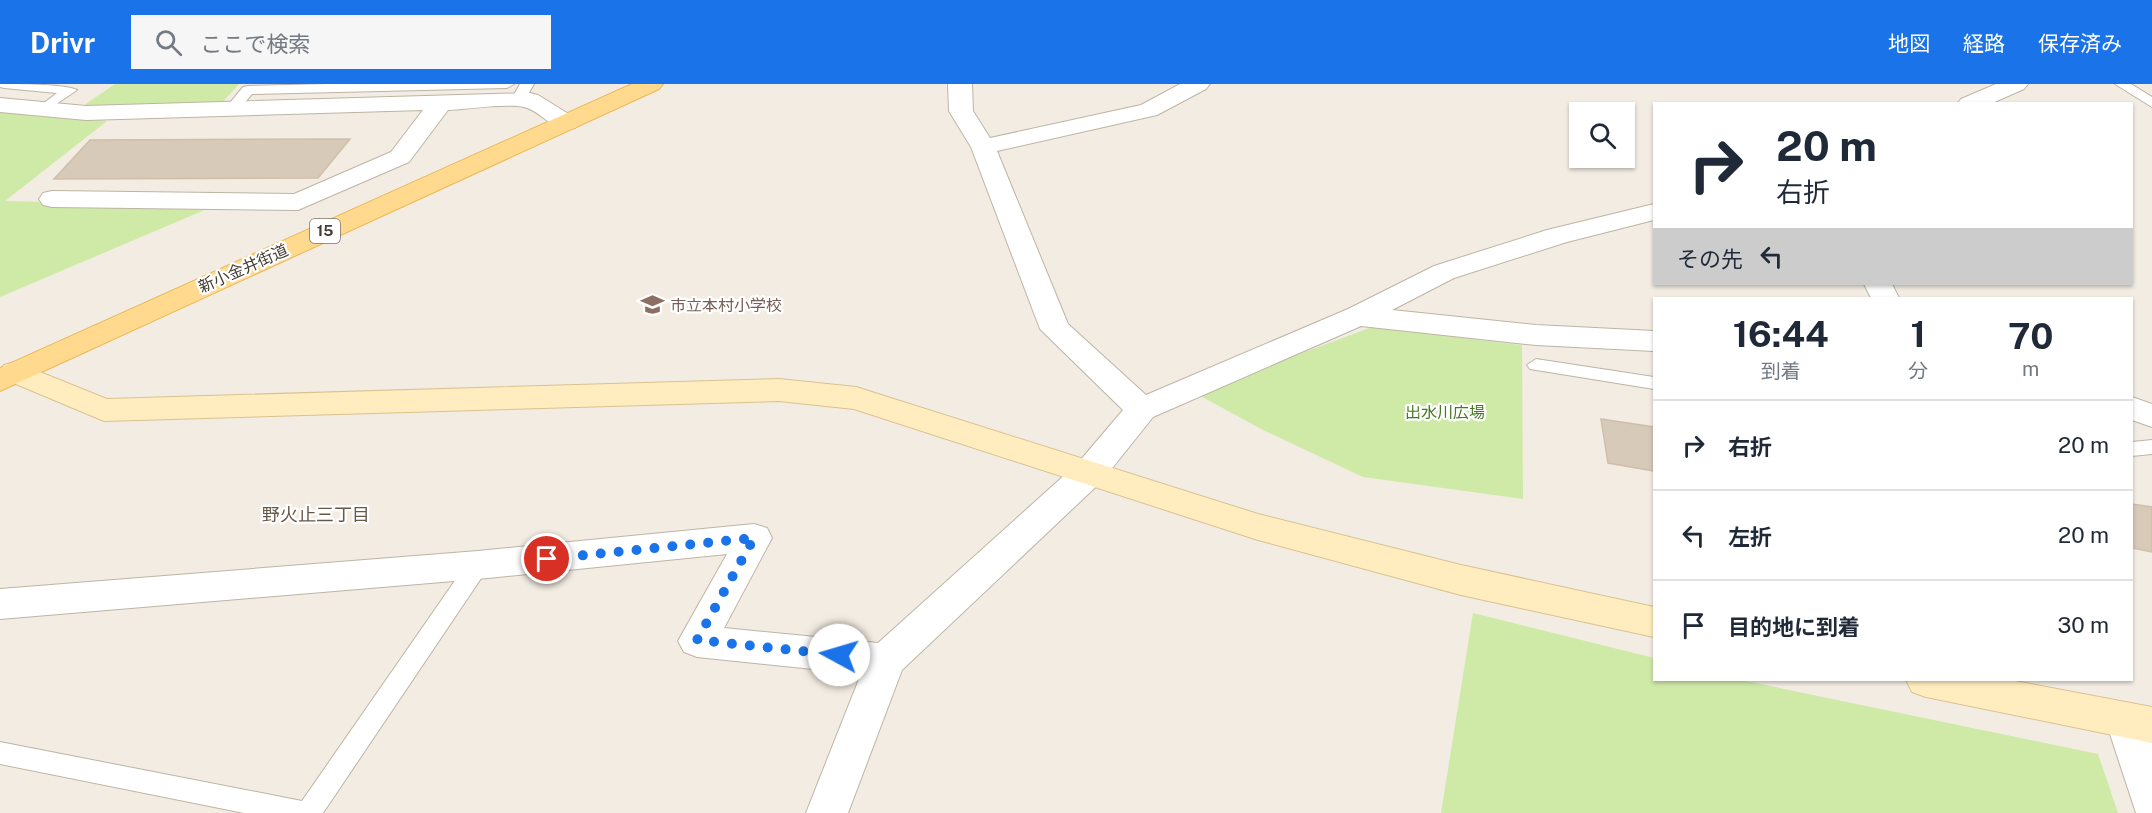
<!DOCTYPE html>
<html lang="ja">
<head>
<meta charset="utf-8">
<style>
	:root { --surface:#fff; --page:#f6f6f7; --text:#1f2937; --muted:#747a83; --line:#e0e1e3; --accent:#1a73e8 }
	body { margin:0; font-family:"Public Sans","Noto Sans JP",sans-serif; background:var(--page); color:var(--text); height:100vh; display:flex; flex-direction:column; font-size:22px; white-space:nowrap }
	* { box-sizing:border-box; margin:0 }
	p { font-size:20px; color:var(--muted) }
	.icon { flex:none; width:33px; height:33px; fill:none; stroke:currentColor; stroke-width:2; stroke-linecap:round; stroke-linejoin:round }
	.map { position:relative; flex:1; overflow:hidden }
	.panel { position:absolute; left:1653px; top:213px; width:480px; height:384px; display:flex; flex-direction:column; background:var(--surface); border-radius:0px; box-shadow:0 2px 4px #0004 }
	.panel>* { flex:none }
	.guide { position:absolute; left:1653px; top:18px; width:480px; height:183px; border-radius:0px; box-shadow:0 2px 4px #0004; background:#fff; color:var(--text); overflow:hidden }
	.controls { position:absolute; left:1569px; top:18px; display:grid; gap:12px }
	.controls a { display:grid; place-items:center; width:66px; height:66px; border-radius:0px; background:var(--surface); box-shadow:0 2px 4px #0004; font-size:30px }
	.pin { position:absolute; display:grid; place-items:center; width:51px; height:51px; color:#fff; margin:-26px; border:3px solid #fff; border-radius:50%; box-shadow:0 2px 6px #0007 }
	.me { position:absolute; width:66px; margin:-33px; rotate:276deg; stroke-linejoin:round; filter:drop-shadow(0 0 4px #0008) }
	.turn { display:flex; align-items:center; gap:21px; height:126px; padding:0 24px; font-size:27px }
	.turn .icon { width:78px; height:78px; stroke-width:2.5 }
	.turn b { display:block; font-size:42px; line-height:51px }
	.then { display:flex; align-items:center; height:57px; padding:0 24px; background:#0003; gap:12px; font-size:22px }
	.eta { display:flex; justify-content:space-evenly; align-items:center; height:102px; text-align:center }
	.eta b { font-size:36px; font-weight:700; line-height:42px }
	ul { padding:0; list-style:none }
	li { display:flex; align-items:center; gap:18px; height:90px; padding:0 24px; border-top:2px solid var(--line) }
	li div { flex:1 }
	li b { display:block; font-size:22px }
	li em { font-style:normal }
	header { display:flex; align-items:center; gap:36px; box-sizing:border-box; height:84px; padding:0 30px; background:var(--accent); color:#fff }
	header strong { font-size:28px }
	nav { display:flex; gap:33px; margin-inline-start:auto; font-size:21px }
	.search { width:420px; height:54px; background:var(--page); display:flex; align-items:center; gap:15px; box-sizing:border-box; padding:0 21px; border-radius:0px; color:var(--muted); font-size:22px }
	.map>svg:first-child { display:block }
</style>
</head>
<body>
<header>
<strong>Drivr</strong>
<div class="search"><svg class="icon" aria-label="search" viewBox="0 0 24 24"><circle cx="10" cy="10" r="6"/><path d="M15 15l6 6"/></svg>ここで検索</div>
<nav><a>地図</a><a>経路</a><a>保存済み</a></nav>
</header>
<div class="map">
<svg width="2152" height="729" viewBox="0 0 2152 729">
	<rect width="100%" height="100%" fill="#f2ece2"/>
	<g fill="#cfeaa7">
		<path d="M115,0H239L221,20L83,22Z"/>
		<path d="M0,28L107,37L5,117L214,122L0,213Z"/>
		<path d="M1372,243L1522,261L1523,415L1363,393L1263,346L1195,309Z"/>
		<path d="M1473,529L1654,574V596H1741L2098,670L2118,729H1441Z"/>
	</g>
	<g fill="#d7cab9" stroke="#cfbfa9" stroke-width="1.5">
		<path d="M350,55L318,94L54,95L90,56Z"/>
		<path d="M1601,335L1654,343V387L1608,379Z"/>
		<path d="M2132,420L2152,423V468L2132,464Z"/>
	</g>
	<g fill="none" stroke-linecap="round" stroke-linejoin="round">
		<defs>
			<g id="lane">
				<path d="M0,0C16,0 66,0 77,6L43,29L36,25L57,9L4,4L0,3Z"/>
				<path d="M328,0H514L507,4L252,10L237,28L232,29L225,25L243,3L248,2Z"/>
				<path d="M520,0H534L523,19L518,20L511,16Z"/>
				<path d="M2115,0H2131L2152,13V23Z"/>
				<path d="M1536,275L1654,293V305L1530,285L1527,281Z"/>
				<path d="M2152,356V370L2132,372V358Z"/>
				<path d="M478,473L486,475L489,481L486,487L323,729H244L0,680V658L302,717L470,475Z"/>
			</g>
			<g id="street">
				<path d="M948,0H972L973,27L990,54L1141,21L1180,0H1210L1206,5L1157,31L997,67L1068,240L1146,311L1348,225L1434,182L1547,146L1654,120V136L1567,158L1454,194L1392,226L1536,241L1654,247V267L1536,261L1361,242L1153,333L1102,397L902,586L848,729H806L861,590L697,573L684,568L678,557L727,470L478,495L0,535V505L478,467L754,440L767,444L772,454L724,544L878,559L1078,379L1123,326L1040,245L971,63L949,27Z"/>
				<path d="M1996,0H2028L2024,5L1990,20H1957L1961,15Z"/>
				<path d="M530,9L538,11L575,34L578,39L575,44C552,50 544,28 524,23C507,19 468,25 448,26L409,78L298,126L52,123L43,121L39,115L43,109L52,107L294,110L391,68L423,26L86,36L0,28V14L86,22Z"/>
				<path d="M1864,200H1892L1899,214H1871Z"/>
				<path d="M2132,313L2152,320V343L2132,336Z"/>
				<path d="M2126,620L2140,625L2152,655V729H2136L2106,638L2112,625Z"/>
			</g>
			<g id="secondary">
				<path d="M15,278L107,315L779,295L856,303L1258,430L1461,481L1654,523V553L1461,511L1258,456L854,325L779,317L104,337L4,295L0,287L4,281Z"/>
				<path d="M1906,596H2010L2152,623V659L1926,613L1912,608Z"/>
			</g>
			<path id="primary" d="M632,0H663L659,5L0,307V284Z"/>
		</defs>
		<use href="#lane" stroke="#beb4a4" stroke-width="2"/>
		<use href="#street" stroke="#beb4a4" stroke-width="2"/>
		<use href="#secondary" stroke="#d9c290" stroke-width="2"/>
		<use href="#primary" stroke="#eab857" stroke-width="2"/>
		<use href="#lane" fill="#fff" fill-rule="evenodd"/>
		<use href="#street" fill="#fff" fill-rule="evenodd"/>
		<use href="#secondary" fill="#ffedbf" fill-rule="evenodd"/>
		<use href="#primary" fill="#ffda8e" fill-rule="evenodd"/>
	</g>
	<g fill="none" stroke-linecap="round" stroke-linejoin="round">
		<path stroke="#1a73e8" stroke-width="10" stroke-dasharray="0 18" d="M547,475L754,454L697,556L839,571"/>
	</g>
	<defs>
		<symbol id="school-bare" viewBox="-9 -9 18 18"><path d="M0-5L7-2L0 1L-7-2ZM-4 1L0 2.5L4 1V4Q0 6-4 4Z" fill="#8d6e63" stroke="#fff" stroke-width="2.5" paint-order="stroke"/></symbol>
	</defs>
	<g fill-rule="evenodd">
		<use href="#school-bare" x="636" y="204" width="33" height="33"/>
	</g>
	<g text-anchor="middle" stroke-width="4.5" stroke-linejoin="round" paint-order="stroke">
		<rect fill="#fff" stroke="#7c7670" stroke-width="1.5" x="310" y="135" width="30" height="24" rx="4.5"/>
		<g font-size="15" font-weight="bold" fill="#443c32">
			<text x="325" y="152">15</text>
		</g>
		<g font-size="16" fill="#443c32" stroke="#fff">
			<text transform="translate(243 184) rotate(-24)" y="6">新小金井街道</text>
		</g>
		<g font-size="16" fill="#785e54" stroke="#fff" text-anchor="start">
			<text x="670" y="227">市立本村小学校</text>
		</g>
		<g font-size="16" fill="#477823" stroke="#fff">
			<text x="1445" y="334">出水川広場</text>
		</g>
		<g font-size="18" fill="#675949" stroke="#fff">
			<text x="316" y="437">野火止三丁目</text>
		</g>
	</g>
</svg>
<div class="controls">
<a><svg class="icon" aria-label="search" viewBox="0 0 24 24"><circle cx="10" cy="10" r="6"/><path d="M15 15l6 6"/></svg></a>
</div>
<div class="pin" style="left:547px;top:475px;background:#d93025"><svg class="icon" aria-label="arrive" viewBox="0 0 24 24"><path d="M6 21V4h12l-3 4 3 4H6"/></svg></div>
<svg class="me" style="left:839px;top:571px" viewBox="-20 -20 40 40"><circle r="19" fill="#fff"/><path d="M0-13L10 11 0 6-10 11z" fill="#1a73e8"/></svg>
<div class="guide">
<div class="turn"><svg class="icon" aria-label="right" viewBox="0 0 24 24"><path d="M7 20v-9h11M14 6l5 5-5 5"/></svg><div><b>20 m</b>右折</div></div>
<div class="then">その先<svg class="icon" aria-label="left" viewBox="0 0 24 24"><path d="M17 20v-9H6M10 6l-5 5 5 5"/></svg></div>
</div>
<section class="panel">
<div class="eta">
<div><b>16:44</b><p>到着</p></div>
<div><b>1</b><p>分</p></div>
<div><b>70</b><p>m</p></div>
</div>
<ul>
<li><svg class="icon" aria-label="right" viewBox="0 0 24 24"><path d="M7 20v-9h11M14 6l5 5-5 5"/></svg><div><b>右折</b></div><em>20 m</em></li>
<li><svg class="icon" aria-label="left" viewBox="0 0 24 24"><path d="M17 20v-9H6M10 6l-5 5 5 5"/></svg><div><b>左折</b></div><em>20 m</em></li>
<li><svg class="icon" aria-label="arrive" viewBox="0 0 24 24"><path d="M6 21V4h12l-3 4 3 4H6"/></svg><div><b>目的地に到着</b></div><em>30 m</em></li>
</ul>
</section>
</div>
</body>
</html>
